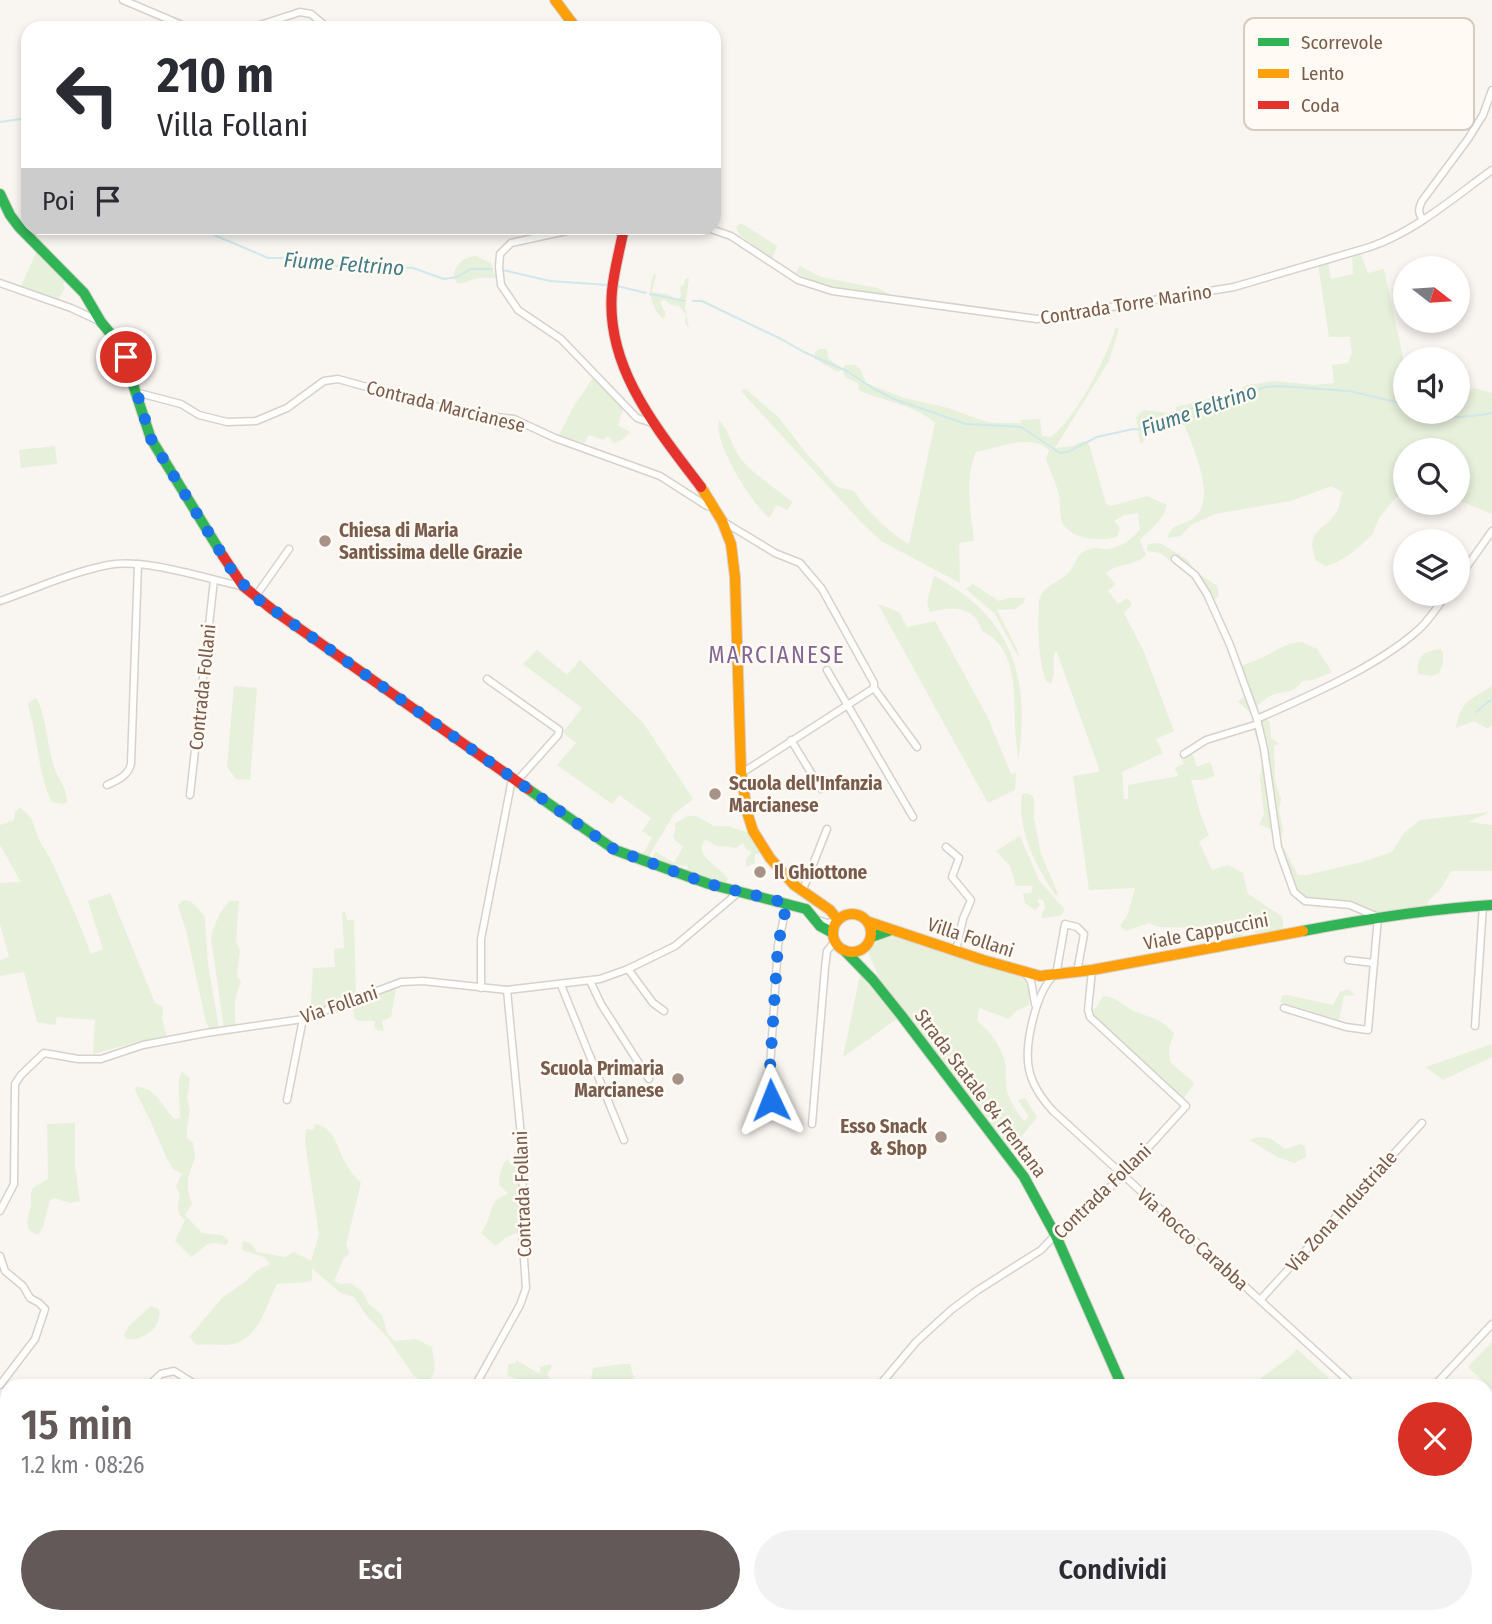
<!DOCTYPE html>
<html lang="it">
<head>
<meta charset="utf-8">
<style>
	:root { --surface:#fff; --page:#f2f2f3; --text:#2b2b33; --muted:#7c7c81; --accent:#625958 }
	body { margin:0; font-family:"Fira Sans Condensed",sans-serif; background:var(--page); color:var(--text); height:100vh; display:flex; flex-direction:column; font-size:26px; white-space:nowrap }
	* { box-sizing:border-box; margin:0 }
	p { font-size:23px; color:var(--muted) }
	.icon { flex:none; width:38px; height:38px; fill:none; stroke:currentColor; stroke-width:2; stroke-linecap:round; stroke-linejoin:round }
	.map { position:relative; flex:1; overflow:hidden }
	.panel { position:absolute; left:0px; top:1379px; width:1493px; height:245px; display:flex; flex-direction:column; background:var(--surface); border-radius:21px 21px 0 0; box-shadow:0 4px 10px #0003 }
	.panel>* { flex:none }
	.hud { position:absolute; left:21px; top:21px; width:700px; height:214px; border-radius:21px; box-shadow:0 4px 10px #0003; background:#fff; color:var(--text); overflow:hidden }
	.needle { width:46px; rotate:107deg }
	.tools { position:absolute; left:1393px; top:256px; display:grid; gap:14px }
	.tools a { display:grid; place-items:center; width:77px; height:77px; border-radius:50%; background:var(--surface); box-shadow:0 4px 10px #0003; font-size:35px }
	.pin { position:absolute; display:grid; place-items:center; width:60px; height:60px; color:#fff; margin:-30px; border:4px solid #fff; border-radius:50%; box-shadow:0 2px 7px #0007 }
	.me { position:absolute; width:77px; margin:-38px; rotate:358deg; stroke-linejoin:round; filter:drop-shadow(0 0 5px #0008) }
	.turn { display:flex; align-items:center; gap:24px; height:147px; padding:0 21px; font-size:32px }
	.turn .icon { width:91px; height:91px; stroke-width:2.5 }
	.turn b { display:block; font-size:49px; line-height:60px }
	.then { display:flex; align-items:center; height:66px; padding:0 21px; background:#0003; gap:14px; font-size:26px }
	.round { display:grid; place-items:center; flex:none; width:74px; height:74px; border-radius:37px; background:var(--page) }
	.overview { display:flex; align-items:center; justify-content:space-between; height:119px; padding:0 21px }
	h1 { font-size:42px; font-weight:600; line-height:52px; color:var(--accent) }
	.primary-button { display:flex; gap:14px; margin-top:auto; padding:14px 21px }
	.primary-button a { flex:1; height:80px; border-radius:42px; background:var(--accent); color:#fff; font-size:28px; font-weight:600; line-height:80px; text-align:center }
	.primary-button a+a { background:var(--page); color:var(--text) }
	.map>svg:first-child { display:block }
</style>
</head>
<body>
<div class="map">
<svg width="1492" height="1624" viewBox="0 0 1492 1624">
	<rect width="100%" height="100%" fill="#f9f5f0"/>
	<g fill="#e7f0db">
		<path d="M741,223L777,246L772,259L739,234L736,227Z"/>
		<path d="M38,249L68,277L63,284L65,288L58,300L21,286Z"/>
		<path d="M1360,253L1368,273L1384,269L1405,367V411H1458V395H1463L1474,388L1492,393V514L1458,500V450H1405V496L1396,497L1379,518L1372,535L1352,553L1337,562L1326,566L1316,561C1303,527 1327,533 1338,509C1340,504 1341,497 1342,492L1331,486L1291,501L1215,514L1191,525L1181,536L1168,538C1169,525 1183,525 1192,519C1219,501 1193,449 1185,426C1176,420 1159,422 1151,430C1147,436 1146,440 1140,444L1136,417L1144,410L1176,414V407L1236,392L1246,385L1276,381L1314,385L1334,383L1332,365L1348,363L1352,353L1350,337H1329L1318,264L1328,262L1331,279L1353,274L1352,255Z"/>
		<path d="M476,256L491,263L495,277C489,279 486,277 479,278C471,279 466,284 457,283L453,276C457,263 463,257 476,256Z"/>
		<path d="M800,266L821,277L877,288L899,298L844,291L813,281L796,273Z"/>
		<path d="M653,275H656L652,292L667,294L678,300L681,296L680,287L684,284L685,279L689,278L685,307L689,328L685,323L686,315L679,306L671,305L664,299L660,302L666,315L663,319C650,306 648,292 653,275Z"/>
		<path d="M1116,327L1119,329L1109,361L1055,448L1073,446L1083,441L1089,444L1106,504L1111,506L1147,496L1167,505C1162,523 1151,528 1140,540L1146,555C1135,566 1118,563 1106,573L1115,584L1108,591L1118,604L1127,598L1132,604L1124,613L1144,652L1174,731L1156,739L1163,753L1122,772L1124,799H1128V785L1178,776L1175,768L1184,764L1181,757L1192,753L1197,767L1210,762L1215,776L1202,780H1191L1201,816L1209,835L1199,842L1212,870L1228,865L1243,873L1248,894L1280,915L1283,919V929L1259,933L1247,930L1239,939L1235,940L1226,930L1220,928L1159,927L1149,923L1126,931L1120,926L1128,914L1135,888L1089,890L1073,776L1099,772V768L1056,650C1051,660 1057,672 1051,683L1047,682C1037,663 1038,623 1039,600C1046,582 1059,584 1070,571C1077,563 1075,555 1087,550C1096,546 1099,549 1108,549C1120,548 1134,538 1140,529L1138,513L1124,515L1114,521L1120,528L1117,537C1101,541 1072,541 1062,522C1059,515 1061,503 1059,495C1056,482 1050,471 1046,459L1049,450C1030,433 998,448 976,452C964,480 971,512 974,541L959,543L960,583L881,541L860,521L741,391L746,389L779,418L807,454L837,487L854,491C867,511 889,533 909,544L935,423C918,406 882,401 859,390L858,383L846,378L842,369L838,372L815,359V352L819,349H827L828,358L842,369L846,365H855L861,370L866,383L904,398L948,408L984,421L996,423H1021V420L1040,419L1042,436L1051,437C1077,417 1106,358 1116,327Z"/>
		<path d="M593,378L623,409L618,425L630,432L622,440L614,443L608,436L603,440L589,435L584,443L559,435L574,406Z"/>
		<path d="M719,420C730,432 731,446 741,459C754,475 776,489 793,502L787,510L777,505L769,518C751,502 713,443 719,420Z"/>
		<path d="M55,446L57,464L21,468L19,450Z"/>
		<path d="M1160,543L1188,560L1195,571L1217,586L1219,595L1216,599L1206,600L1197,582L1177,560L1170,561L1161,553L1147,551L1148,544Z"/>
		<path d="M934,576C1012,616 1031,678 1018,761C1017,747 1015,734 1015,721C1014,690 1016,646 982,631C975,606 952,606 930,612L927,603Z"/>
		<path d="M973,584L999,601L1008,598H1025L1024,602L1016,609L997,610L1017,649L1019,658L995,614L966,589Z"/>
		<path d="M878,604L899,612L907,627L935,621L987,716L1011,774L1016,773L1015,790L988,803Z"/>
		<path d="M1302,642L1317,649L1332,672L1313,680L1302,681C1294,693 1287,691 1275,694C1266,696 1258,706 1250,712L1238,702L1247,694L1239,667C1250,662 1261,659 1271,653C1282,647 1288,643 1302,642Z"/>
		<path d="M1440,649L1443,652V663L1439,673L1432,676L1418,674C1416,657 1424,651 1440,649Z"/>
		<path d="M537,650L567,675L580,660L644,724L693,799L674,814L647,859L641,857L652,838L642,831L651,818L619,795L612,804L557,765L576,743L563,732L582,708L523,664Z"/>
		<path d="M234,686L257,688L250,780L236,779L227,767Z"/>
		<path d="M1492,686V724L1488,729L1474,721L1456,728C1461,700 1471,700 1492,686Z"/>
		<path d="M36,698C45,710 48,749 54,767C58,780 67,787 67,802L64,804L52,802C41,781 39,755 34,731C33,721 29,713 28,703Z"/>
		<path d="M1266,718L1270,723L1271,738L1279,744L1274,746L1275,780L1281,799L1279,811L1283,829L1280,840L1276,832L1259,824L1264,815L1260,779L1263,757L1253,728H1257L1256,723Z"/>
		<path d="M1025,793L1030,794L1034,798V818L1041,854L1058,894L1056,896C1036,866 1017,831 1022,794Z"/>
		<path d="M20,807L31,818L39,840L51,860L77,918L91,954L103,949L88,901L110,893L155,1003L163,1007L162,1019L167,1037L126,1045L93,1054L95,1020L57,1017L55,1025L37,1022L24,972L0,976V960L9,957L0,924V883L21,882L0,845V825L14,820L15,812Z"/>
		<path d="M1490,812L1468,822L1492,825V871H1451L1440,890L1428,901L1429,907L1374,913H1370V908L1347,902L1306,898L1299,893L1283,857L1282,845L1298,875H1307L1362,862L1392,852L1403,834L1420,820Z"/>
		<path d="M688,816H696L714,826H728L749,833L761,853L755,854V863L746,867V859L752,852L746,849L743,843L736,848L724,846L718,847L705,839L701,847C703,861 721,868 728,879L726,884L686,873L688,866L678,865L676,868L651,860L656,852L674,863L683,847L673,838L676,826L674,824Z"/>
		<path d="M1020,836L1039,880L1065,910L1060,916L1041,918L1045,907L1043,900L1039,899L1037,900L1040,905L1035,910L1025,903L1023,894L1031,893L1033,886H1016L1010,866L996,851Z"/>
		<path d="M183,900L190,901L197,907L205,917L208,965L219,1028L210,1029L206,1022L186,930L178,906Z"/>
		<path d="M230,901H239L236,942L240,950L237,976L241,982C234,996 234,1010 236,1026L224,1028L211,938C213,927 222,907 230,901Z"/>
		<path d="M342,912H345L347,920H354L356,997L310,1015L313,968L335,967L334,949L344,948Z"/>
		<path d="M899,935L1017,974C1030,982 1030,991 1029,1005L1016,1011L1009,1019L979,1008L977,1021C989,1030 1002,1047 1005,1063C1007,1072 1005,1082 1007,1091C1010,1102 1017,1112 1024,1121L1029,1117L1018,1100L1025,1098L1037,1117L1010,1151L882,984L868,952L880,939Z"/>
		<path d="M860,975L898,1018L843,1057Z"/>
		<path d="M396,988L391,1017L382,1021L384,1031L377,1030L374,1027L375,1022C370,1019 362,1023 355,1019L353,1010L363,998L379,995Z"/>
		<path d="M1348,989L1355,995L1344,996L1339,1020L1280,1002L1282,996L1287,995L1333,1005L1340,992Z"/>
		<path d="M1103,996C1116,996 1123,1006 1134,1011C1150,1018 1163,1019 1174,1034L1169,1047L1170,1062L1194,1083L1183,1100L1093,1016L1092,1009L1096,1008Z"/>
		<path d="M1492,1044V1057L1443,1080L1426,1067Z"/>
		<path d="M182,1072L190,1078L187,1099L190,1109L187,1127V1138L193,1143L195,1157L188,1178V1191L192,1204L185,1215L202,1233L221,1235L228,1239V1243L225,1245C204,1239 207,1248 191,1257L175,1241L185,1220C175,1212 178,1205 180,1194L176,1186L182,1174L173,1169L167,1159L151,1122L135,1090L137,1086L149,1090L156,1096L174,1119L180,1118C181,1104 175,1083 182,1072Z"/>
		<path d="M75,1123V1166L80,1201L70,1203L54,1198L50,1200L43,1226L38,1235C22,1229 28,1219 31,1206C32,1200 29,1193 33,1188C36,1185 44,1182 48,1179L47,1124Z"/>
		<path d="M315,1124C335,1127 337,1149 346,1164C349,1171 356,1177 361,1183L346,1245L350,1253L344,1258L334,1281L340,1284L350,1283L362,1291L368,1303L382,1315L387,1333L395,1341L416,1339L432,1347C433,1361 439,1369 429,1380H421L414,1376L388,1338L366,1315L354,1297L339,1292L312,1268V1280L308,1282L277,1284C264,1308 259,1343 226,1345C216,1345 207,1344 197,1345L189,1337L223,1297L245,1282L256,1271L270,1264L264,1257L242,1250L243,1241L250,1243L257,1252L285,1257L294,1252L311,1261L319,1235L305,1142L306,1129L313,1130Z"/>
		<path d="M1258,1137L1270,1138L1285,1149L1301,1144L1305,1147L1306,1157L1294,1163L1277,1157L1250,1140Z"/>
		<path d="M522,1159C526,1186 528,1206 519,1232L505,1238L496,1246L481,1233C493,1219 487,1200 507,1195L508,1193L499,1185C499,1176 501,1168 505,1161L508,1160L512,1165Z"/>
		<path d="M151,1306L159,1309C163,1327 142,1342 126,1339L124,1335L129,1326Z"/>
		<path d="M1492,1342V1389L1468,1367Z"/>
		<path d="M1297,1349L1330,1379L1318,1386H1250L1287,1359Z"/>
		<path d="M516,1360L540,1374V1367L550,1364L552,1367L547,1374L553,1386H535L507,1375L509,1364L515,1363Z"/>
		<path d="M623,1364H630L636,1386H590L593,1368Z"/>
		<path d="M332,1617H412L418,1624L323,1623Z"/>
		<path d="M1280,1617H1326L1328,1619L1329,1617H1352L1356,1624H1332L1329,1621L1327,1624H1277Z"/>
	</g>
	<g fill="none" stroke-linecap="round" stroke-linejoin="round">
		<g stroke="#d0e8ea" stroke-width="2">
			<path d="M0,122L28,118"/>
			<path d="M198,228L268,258H293L347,268L384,266L413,268L444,279L457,277L471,269H492"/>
			<path d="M503,270L550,281L608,285"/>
			<path d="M617,286L646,293"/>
			<path d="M650,294L685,301"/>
			<path d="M693,301H702L781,339L804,352L847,371L874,389L894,399L966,424L1021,427L1060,453L1068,452L1097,437L1133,429L1149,430L1155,424L1190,409L1266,387L1279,386L1349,391L1405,404"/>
			<path d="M1427,411C1450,420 1469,417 1492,413"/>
			<path d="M1476,712L1492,699"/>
		</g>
		<defs>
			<g id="street">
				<path d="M123,0L189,28"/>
				<path d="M251,28L300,12L311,14L328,28"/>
				<path d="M1423,220C1418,213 1418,209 1422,201L1468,139L1483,115L1492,90"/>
				<path d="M580,228L511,243L500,254L499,267L501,285L518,310L561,339L637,418L652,423"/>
				<path d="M708,228L731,236L798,280L832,291L1037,319L1234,287L1370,247C1416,231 1453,198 1492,170"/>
				<path d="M0,283L71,308L99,321"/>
				<path d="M135,392L181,404L199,415L227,422L256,421L287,408L324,381L338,379L460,413L514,419L555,438L660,476L707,506L714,507"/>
				<path d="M724,522L775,553L800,563L822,589L874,683V688L917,747"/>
				<path d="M1175,559L1195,575L1207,594L1230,645L1257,719L1264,749L1278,847L1294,892L1305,901L1350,905L1378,917L1368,1030L1346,1027L1284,1008"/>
				<path d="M1458,579L1492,531"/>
				<path d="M255,597L289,549"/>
				<path d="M0,601C35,589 72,572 108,565C145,558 204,578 241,586"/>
				<path d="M827,670L913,817"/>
				<path d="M487,679L559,730L558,735L516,782"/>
				<path d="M1257,719C1308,696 1375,668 1417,631C1429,621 1438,606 1447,593"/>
				<path d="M791,740L821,789"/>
				<path d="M1184,754L1206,740L1258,724"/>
				<path d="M741,771H745L874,688"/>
				<path d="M107,785C118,780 128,776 131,764L138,564"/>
				<path d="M190,795L214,580"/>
				<path d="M946,847L959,858L952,877L971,900L963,919L956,951"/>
				<path d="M802,892L827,829"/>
				<path d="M787,903L778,945L769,1083L771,1100L792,1117"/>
				<path d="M818,920L827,923L836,922"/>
				<path d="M1348,960L1374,963"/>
				<path d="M628,969L653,1003L664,1011"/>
				<path d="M1025,973L1031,981L1035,1004"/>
				<path d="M1056,975L1065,924L1077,927L1084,934L1077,972"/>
				<path d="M1053,976C1036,994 1024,1044 1029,1069C1032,1085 1042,1099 1053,1111L1354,1386"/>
				<path d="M590,981L601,1004L649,1079"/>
				<path d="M561,985L624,1140"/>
				<path d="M481,988V939L512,779"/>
				<path d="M1475,1026L1483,905"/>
				<path d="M287,1100L303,1019"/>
				<path d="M812,1124L825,968L827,951L835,941"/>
				<path d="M0,1211L14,1184L15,1084L21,1075L44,1053L78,1059H101L143,1045L206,1033L303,1019L401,982L423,981L507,990L600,979L628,969L675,946L739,892"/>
				<path d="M0,1256L5,1271L23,1286L30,1298L39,1303L45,1309L35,1339L0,1385"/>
				<path d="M1261,1299L1422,1123"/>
				<path d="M148,1386L161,1374L174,1371L198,1386"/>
				<path d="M475,1386L520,1305L526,1288L522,1230L523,1157L507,990"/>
				<path d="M879,1386L916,1342L951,1310L978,1290L1041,1250L1059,1231L1098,1199L1128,1170L1186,1106L1090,1017L1088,1010L1092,970"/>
				<path d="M1434,1386L1492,1324"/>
				<path d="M1486,1487L1492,1483"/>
				<path d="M0,1562H7"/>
				<path d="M614,1624L621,1617"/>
			</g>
			<g id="fast">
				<path d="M0,194L10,215L19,227L84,293L101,322L120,345L151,439L223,556"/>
				<path d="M528,789L615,850L709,884L806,909L820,926L833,933"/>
				<path d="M1303,931C1366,919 1428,909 1492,905"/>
				<path d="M871,937L891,930"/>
				<path d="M844,950L873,980L901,1015L1024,1177L1056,1236L1122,1386"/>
			</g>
			<g id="slow">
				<path d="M555,0L576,28"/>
				<path d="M701,487L722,521L731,544L735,577L741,771L747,812L753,831L770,858L794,885L830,910L838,920"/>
				<circle cx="852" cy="933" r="19"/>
				<path d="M869,922L983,960L1040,976L1092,970L1303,931"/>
			</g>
			<g id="jam">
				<path d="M624,228C620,249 614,270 612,291C605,368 658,430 701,487"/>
				<path d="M223,556L243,586L273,610L528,789"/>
				<path d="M1264,1617L1270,1624"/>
			</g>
		</defs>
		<use href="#street" stroke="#d7d1cb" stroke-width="9"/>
		<use href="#fast" stroke="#d9d2cb" stroke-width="12"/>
		<use href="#slow" stroke="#d9d2cb" stroke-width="12"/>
		<use href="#jam" stroke="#d9d2cb" stroke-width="12"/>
		<use href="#street" stroke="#fefefd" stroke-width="6"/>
		<use href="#fast" stroke="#30b455" stroke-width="10"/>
		<use href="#slow" stroke="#ff9f0a" stroke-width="10"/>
		<use href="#jam" stroke="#e5322d" stroke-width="10"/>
	</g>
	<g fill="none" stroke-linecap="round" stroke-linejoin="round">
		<path stroke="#1a73e8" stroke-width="12" stroke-dasharray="0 21.6" d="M126,357L151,439L234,574L255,597L615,850L709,884L787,903L778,945L769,1083L771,1100"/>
	</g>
	<g fill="#a69286" stroke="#fffaf3" stroke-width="2.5">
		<circle cx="325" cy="541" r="7"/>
		<circle cx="715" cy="794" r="7"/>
		<circle cx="760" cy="872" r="7"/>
		<circle cx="678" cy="1079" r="7"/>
		<circle cx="941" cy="1137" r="7"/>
	</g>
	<g text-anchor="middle" stroke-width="5" stroke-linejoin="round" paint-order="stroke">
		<g font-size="19" fill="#7a5c4d" stroke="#fffaf3">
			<text transform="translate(1126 304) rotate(-9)" y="7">Contrada Torre Marino</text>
			<text transform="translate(446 406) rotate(14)" y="7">Contrada Marcianese</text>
			<text transform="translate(202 687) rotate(-84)" y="7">Contrada Follani</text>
			<text transform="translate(1206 931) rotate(-11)" y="7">Viale Cappuccini</text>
			<text transform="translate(971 937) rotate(18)" y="7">Villa Follani</text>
			<text transform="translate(339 1004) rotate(-19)" y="7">Via Follani</text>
			<text transform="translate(981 1093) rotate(53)" y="7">Strada Statale 84 Frentana</text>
			<text transform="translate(1102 1191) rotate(-44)" y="7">Contrada Follani</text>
			<text transform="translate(522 1194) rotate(-92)" y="7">Contrada Follani</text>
			<text transform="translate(1341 1211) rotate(-48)" y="7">Via Zona Industriale</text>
			<text transform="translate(1193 1239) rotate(42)" y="7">Via Rocco Carabba</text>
		</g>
		<g font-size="19" font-weight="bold" fill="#7a5c4d" stroke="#fffaf3" text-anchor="start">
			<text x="339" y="537">Chiesa di Maria<tspan x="339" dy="22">Santissima delle Grazie</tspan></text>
			<text x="729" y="790">Scuola dell'Infanzia<tspan x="729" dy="22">Marcianese</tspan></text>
			<text x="774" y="879">Il Ghiottone</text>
			<text x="664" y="1075" text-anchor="end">Scuola Primaria<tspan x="664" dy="22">Marcianese</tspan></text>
			<text x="927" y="1133" text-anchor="end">Esso Snack<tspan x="927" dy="22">&amp; Shop</tspan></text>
		</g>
		<g font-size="21" font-style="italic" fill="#437c86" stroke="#fffaf3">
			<text transform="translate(344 264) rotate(4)" y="7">Fiume Feltrino</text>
			<text transform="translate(1199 410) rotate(-19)" y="7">Fiume Feltrino</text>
		</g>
		<g font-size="23" letter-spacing="2" fill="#846695" stroke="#fffaf3">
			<text x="777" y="663">MARCIANESE</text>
		</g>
	</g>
	<rect x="1244" y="18" width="230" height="112" rx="10" fill="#fffaf3" stroke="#d7cbc1" stroke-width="2"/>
	<rect x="1258" y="38" width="31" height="8" fill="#30b455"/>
	<rect x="1258" y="69" width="31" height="9" fill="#ff9f0a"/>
	<rect x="1258" y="101" width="31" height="8" fill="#e5322d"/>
	<g font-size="19" fill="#7a5c4d">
		<text x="1301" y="49">Scorrevole</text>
		<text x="1301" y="80">Lento</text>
		<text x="1301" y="112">Coda</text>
	</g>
</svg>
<div class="tools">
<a><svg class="needle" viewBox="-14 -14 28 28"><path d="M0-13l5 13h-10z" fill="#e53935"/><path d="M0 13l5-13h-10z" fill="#7c7c81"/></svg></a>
<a><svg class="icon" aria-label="sound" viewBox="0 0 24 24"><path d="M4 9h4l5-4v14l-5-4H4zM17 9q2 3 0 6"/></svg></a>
<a><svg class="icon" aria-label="search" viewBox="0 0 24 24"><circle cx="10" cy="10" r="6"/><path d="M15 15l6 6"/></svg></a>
<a><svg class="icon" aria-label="layers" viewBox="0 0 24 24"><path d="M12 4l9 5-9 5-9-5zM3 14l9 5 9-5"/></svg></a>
</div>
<div class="pin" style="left:126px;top:357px;background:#d93025"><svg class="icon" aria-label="arrive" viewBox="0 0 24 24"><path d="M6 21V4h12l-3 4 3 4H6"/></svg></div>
<svg class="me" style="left:771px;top:1100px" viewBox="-20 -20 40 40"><path d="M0-17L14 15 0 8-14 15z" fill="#1a73e8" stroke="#fff" stroke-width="4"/></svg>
<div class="hud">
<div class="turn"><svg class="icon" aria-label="left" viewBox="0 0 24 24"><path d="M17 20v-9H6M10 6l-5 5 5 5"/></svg><div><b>210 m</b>Villa Follani</div></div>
<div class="then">Poi<svg class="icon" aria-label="arrive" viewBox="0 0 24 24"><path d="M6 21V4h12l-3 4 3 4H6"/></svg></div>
</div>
<section class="panel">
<div class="overview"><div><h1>15 min</h1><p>1.2 km · 08:26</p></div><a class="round" style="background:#d93025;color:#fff"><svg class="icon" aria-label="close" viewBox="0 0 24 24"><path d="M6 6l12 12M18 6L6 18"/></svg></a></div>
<div class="primary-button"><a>Esci</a><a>Condividi</a></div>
</section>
</div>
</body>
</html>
